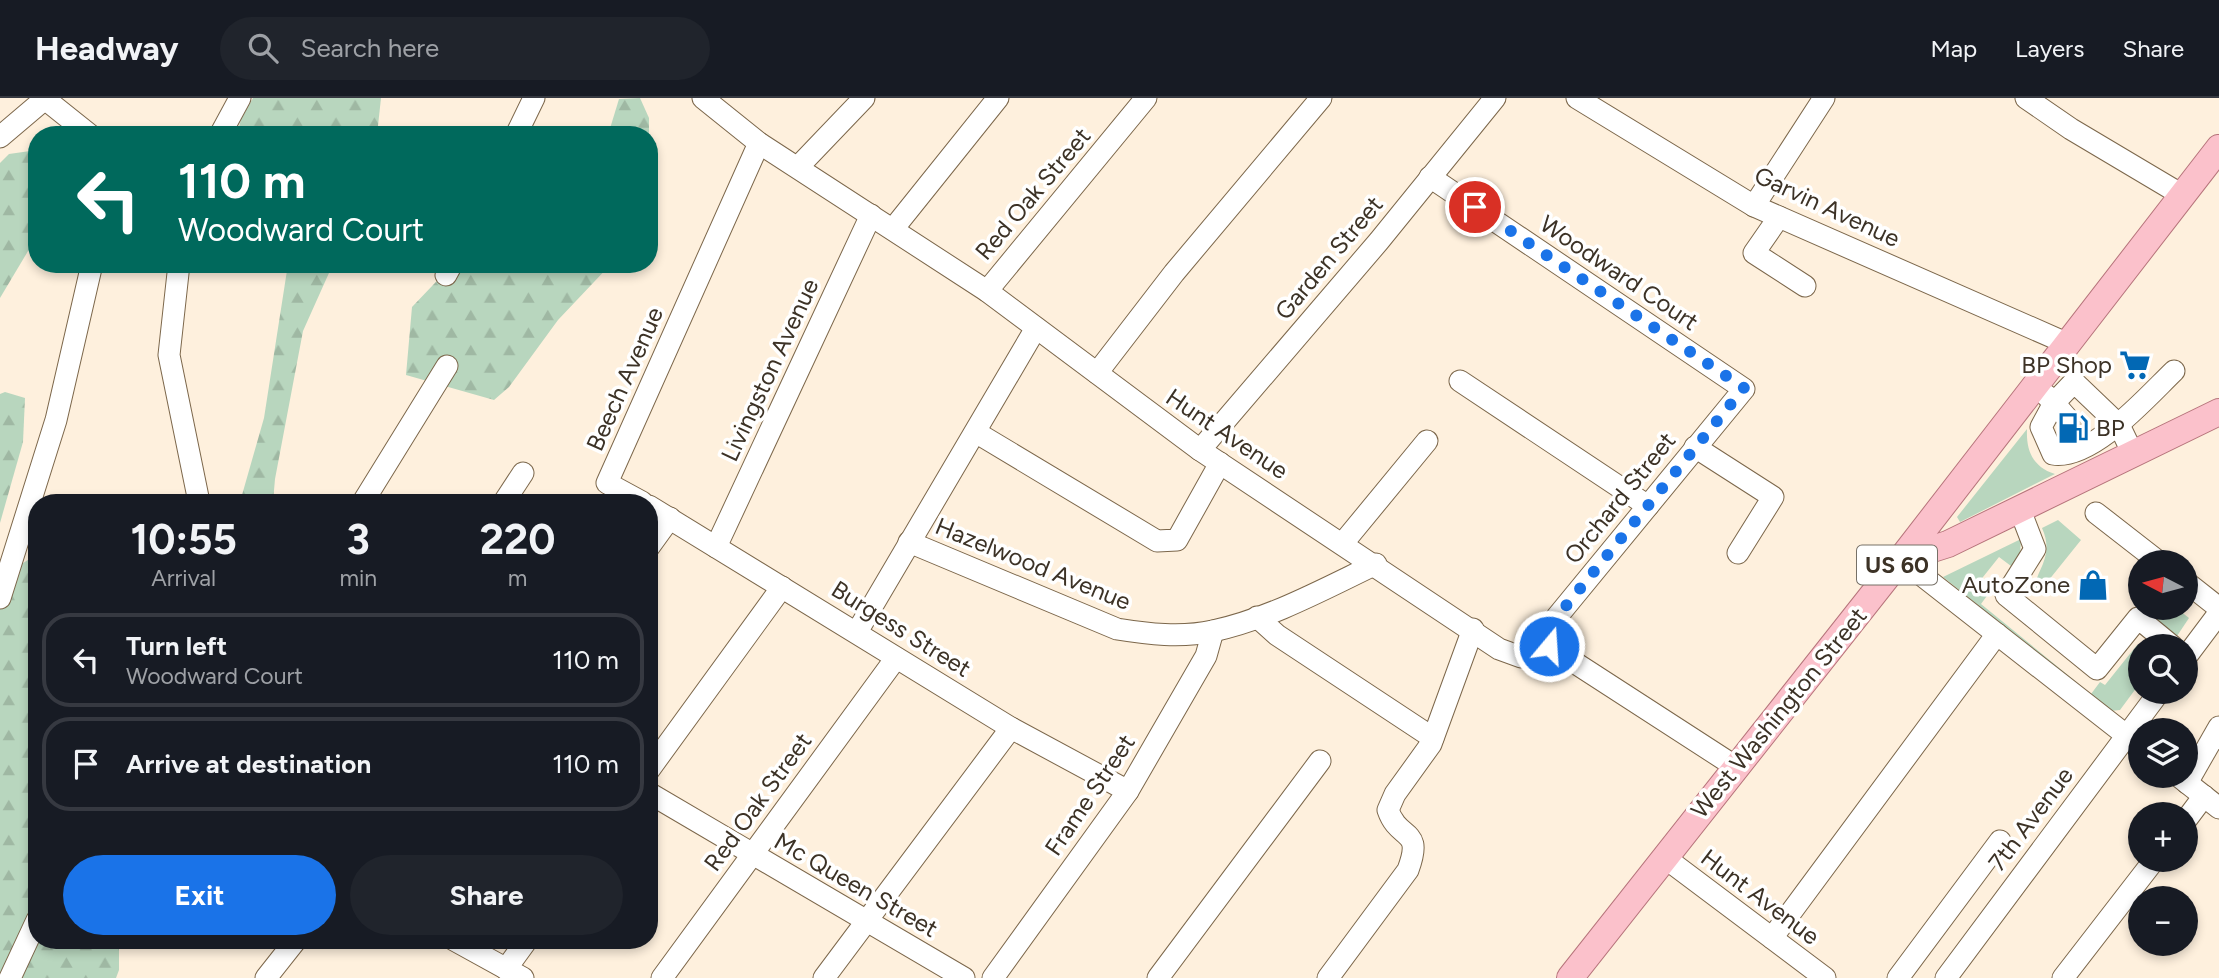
<!DOCTYPE html>
<html lang="en">
<head>
<meta charset="utf-8">
<style>
	:root { --surface:#171b24; --page:#20242c; --text:#f1f3f6; --muted:#9ea1a6; --line:#363941; --accent:#1a73e8 }
	body { margin:0; font-family:Figtree,sans-serif; background:var(--page); color:var(--text); height:100vh; display:flex; flex-direction:column; font-size:26px; white-space:nowrap }
	* { box-sizing:border-box; margin:0 }
	p { font-size:23px; color:var(--muted) }
	.icon { flex:none; width:38px; height:38px; fill:none; stroke:currentColor; stroke-width:2; stroke-linecap:round; stroke-linejoin:round }
	.map { position:relative; flex:1; overflow:hidden }
	.side { position:absolute; left:28px; top:396px; width:630px; height:455px; display:flex; flex-direction:column; background:var(--surface); border-radius:28px; box-shadow:0 4px 10px #0003 }
	.side>* { flex:none }
	.hud { position:absolute; left:28px; top:28px; width:630px; height:147px; border-radius:28px; box-shadow:0 4px 10px #0003; background:#00695c; color:#fff; overflow:hidden }
	.needle { width:46px; rotate:276deg }
	.tools { position:absolute; left:2128px; top:452px; display:grid; gap:14px }
	.tools a { display:grid; place-items:center; width:70px; height:70px; border-radius:50%; background:var(--surface); box-shadow:0 4px 10px #0003; font-size:35px }
	.pin { position:absolute; display:grid; place-items:center; width:60px; height:60px; color:#fff; margin:-30px; border:4px solid #fff; border-radius:50%; box-shadow:0 2px 7px #0007 }
	.me { position:absolute; width:77px; margin:-38px; rotate:18deg; stroke-linejoin:round; filter:drop-shadow(0 0 5px #0008) }
	.turn { display:flex; align-items:center; gap:24px; height:147px; padding:0 35px; font-size:32px }
	.turn .icon { width:91px; height:91px; stroke-width:2.5 }
	.turn b { display:block; font-size:49px; line-height:60px }
	.eta { display:flex; justify-content:space-evenly; align-items:center; height:119px; text-align:center }
	.eta b { font-size:42px; font-weight:700; line-height:49px }
	.cta { display:flex; gap:14px; margin-top:auto; padding:14px 35px }
	.cta a { flex:1; height:80px; border-radius:42px; background:var(--accent); color:#fff; font-size:28px; font-weight:700; line-height:80px; text-align:center }
	.cta a+a { background:var(--page); color:var(--text) }
	ul { padding:0; list-style:none }
	li { display:flex; align-items:center; gap:21px; height:94px; margin:0 14px 10px; padding:0 21px; border:4px solid var(--line); border-radius:28px }
	li div { flex:1 }
	li b { display:block; font-size:26px }
	li em { font-style:normal }
	header { display:flex; align-items:center; gap:42px; box-sizing:border-box; height:98px; padding:0 35px; background:var(--surface); border-bottom:2px solid var(--line) }
	header strong { font-size:33px }
	nav { display:flex; gap:38px; margin-inline-start:auto; font-size:24px }
	.search { width:490px; height:63px; background:var(--page); display:flex; align-items:center; gap:18px; box-sizing:border-box; padding:0 24px; border-radius:38px; color:var(--muted); font-size:26px }
	.map>svg:first-child { display:block }
</style>
</head>
<body>
<header>
<strong>Headway</strong>
<div class="search"><svg class="icon" aria-label="search" viewBox="0 0 24 24"><circle cx="10" cy="10" r="6"/><path d="M15 15l6 6"/></svg>Search here</div>
<nav><a>Map</a><a>Layers</a><a>Share</a></nav>
</header>
<div class="map">
<svg width="2219" height="880" viewBox="0 0 2219 880">
	<defs>
		<pattern id="forest-firs" width="22" height="20" patternUnits="userSpaceOnUse" patternTransform="scale(1.75)"><rect width="22" height="20" fill="#b8d6be"/><path d="M5 1l3.5 6h-7zM16 11l3.5 6h-7z" fill="#9fb8a3"/></pattern>
	</defs>
	<rect width="100%" height="100%" fill="#fef0dd"/>
	<g fill="#b8d6be">
		<path d="M2027,331C2026,353 2033,369 2055,376L1960,424L1957,419Z"/>
		<path d="M2058,422L2081,442L2036,498C2029,476 2057,463 2042,430Z"/>
		<path d="M2021,441L2020,457L2011,468L1999,459L1979,484L1989,495L1981,506L2091,596L2100,584L2105,587L2137,547L2150,548H2140V585L2120,612L2110,613L2105,610L1943,479Z"/>
		<path d="M2165,509H2175L2189,520L2177,538L2156,521Z"/>
	</g>
	<g fill="url(#forest-firs)">
		<path d="M253,0H381L377,37H237L241,21Z"/>
		<path d="M640,0L649,20V37H608L619,1Z"/>
		<path d="M30,53L37,58V138L0,200V65L9,56Z"/>
		<path d="M288,166H333L303,233L275,381L273,404H240L264,320Z"/>
		<path d="M453,166H611L558,222L509,289L494,302L406,277L412,209Z"/>
		<path d="M5,294L25,300L23,344L0,425V296Z"/>
		<path d="M37,456V842H119V872L116,880H0V480Z"/>
	</g>
	<g fill="none" stroke-linecap="round" stroke-linejoin="round">
		<path stroke="#d7cab8" stroke-width="21" stroke-dasharray="21 10" stroke-linecap="butt" d="M2068,321L2077,340"/>
		<defs>
			<g id="minor">
				<path d="M703,0L759,45L987,193L1200,352L1499,551L1521,559L1549,548L1736,669"/>
				<path d="M1577,0L1754,108L2066,245"/>
				<path d="M2026,0L2071,31L2182,97"/>
				<path d="M45,1L90,37"/>
				<path d="M220,37L240,0"/>
				<path d="M516,37L534,0"/>
				<path d="M0,39L46,0"/>
				<path d="M798,69L864,0"/>
				<path d="M1430,79L1744,291L1556,520L1549,548"/>
				<path d="M1754,108L1824,0"/>
				<path d="M1779,119L1754,155L1805,188"/>
				<path d="M893,131L998,0"/>
				<path d="M179,166L169,257L199,404"/>
				<path d="M446,177L452,166"/>
				<path d="M987,193L1146,0"/>
				<path d="M1097,275L1174,175L1321,0"/>
				<path d="M1460,283L1648,408"/>
				<path d="M2046,297L2054,305L2074,284L2119,327L2133,356"/>
				<path d="M2068,321L2054,305L2041,329L2053,356C2092,362 2147,299 2174,273"/>
				<path d="M977,335L1157,443L1177,442L1220,365"/>
				<path d="M1695,349L1773,399L1738,455"/>
				<path d="M1200,352L1379,143L1495,0"/>
				<path d="M363,404L447,268"/>
				<path d="M504,404L523,375"/>
				<path d="M642,404L607,385L759,45"/>
				<path d="M649,408L1011,630L1128,693"/>
				<path d="M2020,412L2035,451L2006,497L2097,571L2138,520L2172,548"/>
				<path d="M2096,415L2159,464"/>
				<path d="M909,444L1117,531C1148,536 1181,540 1213,533C1269,521 1324,491 1376,466"/>
				<path d="M1343,445L1427,343"/>
				<path d="M649,449L670,420"/>
				<path d="M716,449L871,117"/>
				<path d="M1901,461L2140,648"/>
				<path d="M2186,484L2219,510"/>
				<path d="M0,500L56,322L92,166"/>
				<path d="M1257,519L1277,537L1433,640"/>
				<path d="M857,534L1036,230"/>
				<path d="M2186,559L2219,515"/>
				<path d="M649,672L782,489"/>
				<path d="M2177,677L2219,710"/>
				<path d="M2187,685L2219,629"/>
				<path d="M649,695L964,880"/>
				<path d="M2186,722L2204,698"/>
				<path d="M1664,759L1825,880"/>
				<path d="M1772,840L1997,536"/>
				<path d="M454,842L523,880"/>
				<path d="M506,871L527,842"/>
				<path d="M10,880L37,822"/>
				<path d="M266,880L296,842"/>
				<path d="M662,880L896,560"/>
				<path d="M824,880L1011,630"/>
				<path d="M993,880L1128,693L1206,558L1213,533"/>
				<path d="M1158,880L1320,663"/>
				<path d="M1328,880L1408,772C1424,729 1399,744 1388,712L1395,696L1431,646L1473,531"/>
				<path d="M1898,880L2000,743"/>
				<path d="M1946,880L2160,593"/>
				<path d="M2063,880L2155,761"/>
			</g>
			<g id="major">
				<path d="M1901,461L1948,446L2219,314"/>
				<path d="M1570,880L1901,461L2219,50"/>
			</g>
		</defs>
		<use href="#minor" stroke="#7c674b" stroke-width="23"/>
		<use href="#major" stroke="#b6747b" stroke-width="28"/>
		<use href="#minor" stroke="#fff" stroke-width="21"/>
		<use href="#major" stroke="#fbc1cb" stroke-width="26"/>
	</g>
	<g fill="none" stroke-linecap="round" stroke-linejoin="round">
		<path stroke="#1a73e8" stroke-width="12" stroke-dasharray="0 21.6" d="M1475,109L1744,290L1556,520L1549,548"/>
	</g>
	<defs>
		<symbol id="supermarket-bare" viewBox="-9 -9 18 18"><path d="M-6-5.5h2.5l.6 2H6L4.5 2H-2.5L-4.4-4H-6ZM-1.5 3.2a1.3 1.3 0 1 0 .1 0ZM3 3.2a1.3 1.3 0 1 0 .1 0Z" fill="#0268b4" stroke="#fff" stroke-width="2.5" paint-order="stroke"/></symbol>
		<symbol id="fuel-bare" viewBox="-9 -9 18 18"><path d="M-5.5-6h7V0h2V4h1.3V-2.5L3-4.5l.8-.8L6-3V5H2.5V1h-1V6h-7ZM-4.2-4.7v3.2H.2V-4.7Z" fill="#0268b4" stroke="#fff" stroke-width="2.5" paint-order="stroke"/></symbol>
		<symbol id="shop-bare" viewBox="-9 -9 18 18"><path d="M-5-2.5h2.3a2.7 3.5 0 0 1 5.4 0H5L5.5 6h-11ZM-1.5-2.5h3a1.5 2.3 0 0 0-3 0Z" fill="#0268b4" stroke="#fff" stroke-width="2.5" paint-order="stroke"/></symbol>
	</defs>
	<g fill-rule="evenodd">
		<use href="#supermarket-bare" x="2113" y="245" width="44" height="44"/>
		<use href="#fuel-bare" x="2051" y="308" width="44" height="44"/>
		<use href="#shop-bare" x="2071" y="465" width="44" height="44"/>
	</g>
	<g text-anchor="middle" stroke-width="7" stroke-linejoin="round" paint-order="stroke">
		<rect fill="#fff" stroke="#767067" stroke-width="2" x="1857" y="447.5" width="80" height="39" rx="5"/>
		<g font-size="23" font-weight="bold" fill="#3c3226">
			<text x="1897" y="475">US 60</text>
		</g>
		<g font-size="24" fill="#3c3226" stroke="#fff">
			<text transform="translate(1033 96) rotate(-50)" y="8">Red Oak Street</text>
			<text transform="translate(1827 109) rotate(25)" y="8">Garvin Avenue</text>
			<text transform="translate(1329 160) rotate(-50)" y="8">Garden Street</text>
			<text transform="translate(1619 175) rotate(34)" y="8">Woodward Court</text>
			<text transform="translate(770 272) rotate(-65)" y="8">Livingston Avenue</text>
			<text transform="translate(625 281) rotate(-66)" y="8">Beech Avenue</text>
			<text transform="translate(1227 336) rotate(34)" y="8">Hunt Avenue</text>
			<text transform="translate(1620 400) rotate(-51)" y="8">Orchard Street</text>
			<text transform="translate(1033 466) rotate(22)" y="8">Hazelwood Avenue</text>
			<text transform="translate(901 531) rotate(32)" y="8">Burgess Street</text>
			<text transform="translate(1779 615) rotate(-51)" y="8">West Washington Street</text>
			<text transform="translate(1090 697) rotate(-56)" y="8">Frame Street</text>
			<text transform="translate(758 704) rotate(-54)" y="8">Red Oak Street</text>
			<text transform="translate(2031 721) rotate(-53)" y="8">7th Avenue</text>
			<text transform="translate(856 787) rotate(30)" y="8">Mc Queen Street</text>
			<text transform="translate(1760 799) rotate(37)" y="8">Hunt Avenue</text>
		</g>
		<g font-size="24" fill="#3c3226" stroke="#fff" text-anchor="end">
			<text x="2112" y="275">BP Shop</text>
			<text x="2096" y="338" text-anchor="start">BP</text>
			<text x="2070" y="495">AutoZone</text>
		</g>
	</g>
</svg>
<div class="tools">
<a><svg class="needle" viewBox="-14 -14 28 28"><path d="M0-13l5 13h-10z" fill="#e53935"/><path d="M0 13l5-13h-10z" fill="#9ea1a6"/></svg></a>
<a><svg class="icon" aria-label="search" viewBox="0 0 24 24"><circle cx="10" cy="10" r="6"/><path d="M15 15l6 6"/></svg></a>
<a><svg class="icon" aria-label="layers" viewBox="0 0 24 24"><path d="M12 4l9 5-9 5-9-5zM3 14l9 5 9-5"/></svg></a>
<a>+</a>
<a>−</a>
</div>
<div class="pin" style="left:1475px;top:109px;background:#d93025"><svg class="icon" aria-label="arrive" viewBox="0 0 24 24"><path d="M6 21V4h12l-3 4 3 4H6"/></svg></div>
<svg class="me" style="left:1549px;top:548px" viewBox="-20 -20 40 40"><circle r="17" fill="#1a73e8" stroke="#fff" stroke-width="3"/><path d="M0-11L8 9 0 5-8 9z" fill="#fff"/></svg>
<div class="hud">
<div class="turn"><svg class="icon" aria-label="left" viewBox="0 0 24 24"><path d="M17 20v-9H6M10 6l-5 5 5 5"/></svg><div><b>110 m</b>Woodward Court</div></div>
</div>
<section class="side">
<div class="eta">
<div><b>10:55</b><p>Arrival</p></div>
<div><b>3</b><p>min</p></div>
<div><b>220</b><p>m</p></div>
</div>
<ul>
<li><svg class="icon" aria-label="left" viewBox="0 0 24 24"><path d="M17 20v-9H6M10 6l-5 5 5 5"/></svg><div><b>Turn left</b><p>Woodward Court</p></div><em>110 m</em></li>
<li><svg class="icon" aria-label="arrive" viewBox="0 0 24 24"><path d="M6 21V4h12l-3 4 3 4H6"/></svg><div><b>Arrive at destination</b></div><em>110 m</em></li>
</ul>
<div class="cta"><a>Exit</a><a>Share</a></div>
</section>
</div>
</body>
</html>
